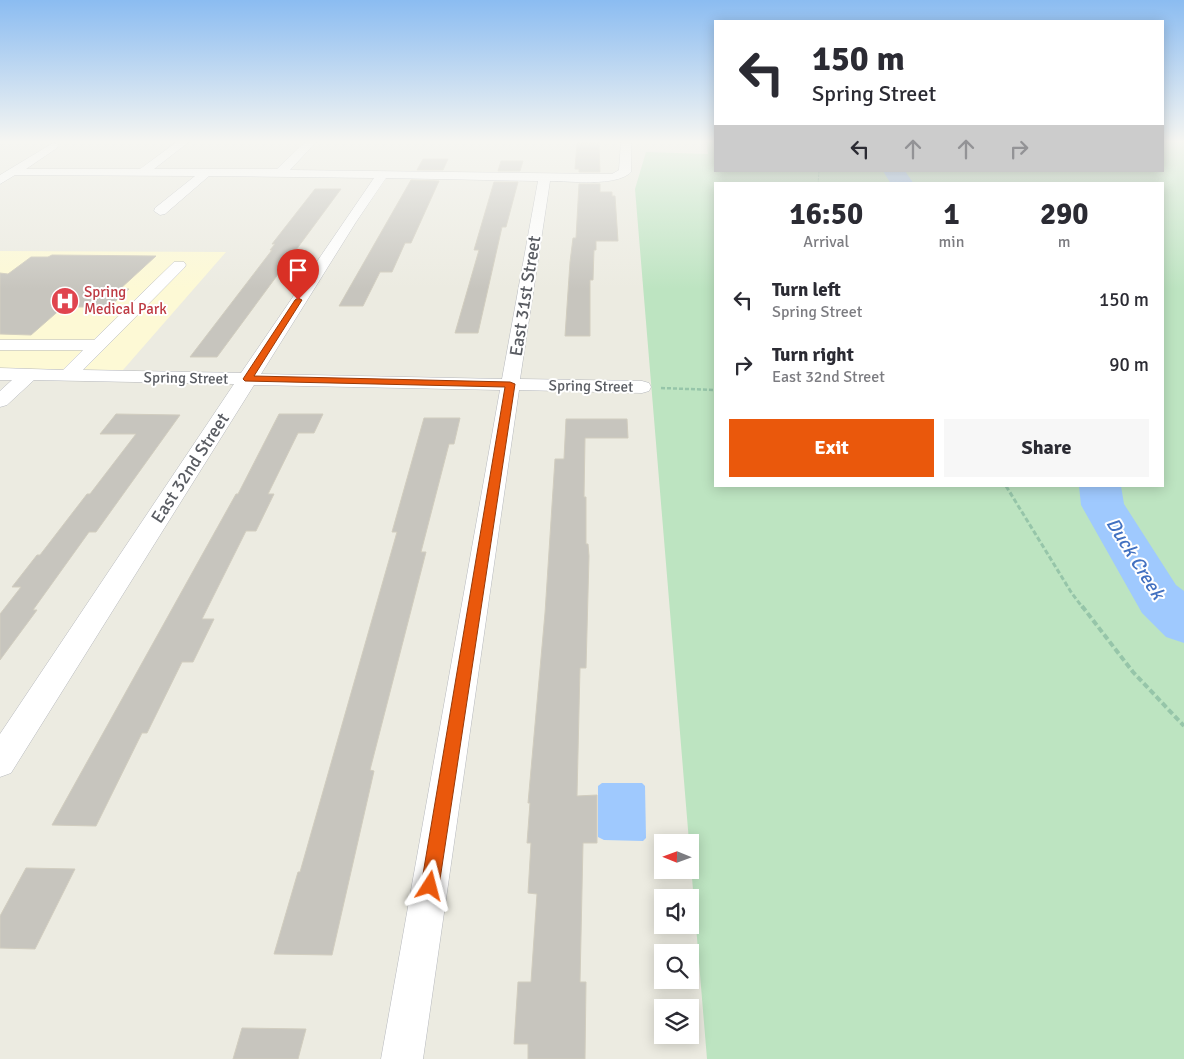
<!DOCTYPE html>
<html lang="en">
<head>
<meta charset="utf-8">
<style>
	:root { --surface:#fff; --page:#f7f7f7; --text:#2b2b33; --muted:#7c7c81; --accent:#ea580c }
	body { margin:0; font-family:Signika,sans-serif; background:var(--page); color:var(--text); height:100vh; display:flex; flex-direction:column; font-size:19px; white-space:nowrap }
	* { box-sizing:border-box; margin:0 }
	p { font-size:16px; color:var(--muted) }
	.icon { flex:none; width:28px; height:28px; fill:none; stroke:currentColor; stroke-width:2; stroke-linecap:round; stroke-linejoin:round }
	.map { position:relative; flex:1; overflow:hidden }
	.panel { position:absolute; left:714px; top:182px; width:450px; height:305px; display:flex; flex-direction:column; background:var(--surface); border-radius:0px; box-shadow:0 2px 12px #0003 }
	.panel>* { flex:none }
	.banner { position:absolute; left:714px; top:20px; width:450px; height:152px; border-radius:0px; box-shadow:0 2px 12px #0003; background:#fff; color:var(--text); overflow:hidden }
	.needle { width:32px; rotate:271deg }
	.buttons { position:absolute; left:654px; top:834px; display:grid; gap:10px }
	.buttons a { display:grid; place-items:center; width:45px; height:45px; border-radius:0px; background:var(--surface); box-shadow:0 2px 12px #0003; font-size:25px }
	.pin { position:absolute; display:grid; place-items:center; width:42px; height:42px; color:#fff; margin:-51px -21px; border-radius:50% 50% 50% 0; rotate:-45deg; box-shadow:0 0 5px #0007 }
	.pin .icon { rotate:45deg }
	.me { position:absolute; width:55px; margin:-28px; rotate:9deg; stroke-linejoin:round; filter:drop-shadow(0 0 4px #0008) }
	.turn { display:flex; align-items:center; gap:18px; height:105px; padding:0 15px; font-size:22px }
	.turn .icon { width:65px; height:65px; stroke-width:2.5 }
	.turn b { display:block; font-size:35px; line-height:42px }
	.lanes { display:flex; align-items:center; height:48px; padding:0 15px; background:#0003; justify-content:center; gap:25px; direction:ltr }
	.lanes .off { opacity:.35 }
	.eta { display:flex; justify-content:space-evenly; align-items:center; height:85px; text-align:center }
	.eta b { font-size:30px; font-weight:800; line-height:35px }
	.action { display:flex; gap:10px; margin-top:auto; padding:10px 15px }
	.action a { flex:1; height:58px; border-radius:0px; background:var(--accent); color:#fff; font-size:20px; font-weight:800; line-height:58px; text-align:center }
	.action a+a { background:var(--page); color:var(--text) }
	ul { padding:0; list-style:none }
	li { display:flex; align-items:center; gap:15px; height:65px; padding:0 15px }
	li div { flex:1 }
	li b { display:block; font-size:19px }
	li em { font-style:normal }
	.map>svg:first-child { display:block }
</style>
</head>
<body>
<div class="map">
<svg width="1184" height="1059" viewBox="0 0 1184 1059">
	<rect width="100%" height="100%" fill="#ecebe1"/>
	<path fill="#fdf9d5" d="M0,251L226,252L123,370L0,369Z"/>
	<path fill="#bde4c1" fill-rule="evenodd" d="M706,141H715V171H1162L1163,141H1184V1059H707L635,189L646,152L708,154ZM715,184H1162V486H715Z"/>
	<path fill="#9fc9fe" d="M602,783H642L645,786L646,838L643,841L604,840L598,837V786Z"/>
	<g fill="none" stroke-linecap="round" stroke-linejoin="round">
		<g fill="#9fc9fe" fill-rule="evenodd">
			<path d="M883,171H905L914,184H891Z"/>
			<path d="M1079,486H1121L1124,504L1176,585L1184,591V643L1166,637L1142,613L1081,505Z"/>
		</g>
	</g>
	<g fill="#c7c5be" stroke="#d1cdbf">
		<path d="M577,143H599L600,172H579V169H575Z"/>
		<path d="M423,159H448L443,170H417Z"/>
		<path d="M501,161H523L520,171H498Z"/>
		<path d="M411,180L439,181L411,243H405L392,272H380L363,306H339Z"/>
		<path d="M494,182H518L506,227H502L478,333H455L479,250H474Z"/>
		<path d="M579,184H600V192H612V196H615L618,241H596V250H594L593,280H590V336H565L570,262L573,238H576Z"/>
		<path d="M315,189H341L217,357H190L272,250H270L275,244H272Z"/>
		<path d="M52,255L156,256L120,289H129L109,307H63L31,335L0,334V273L8,274L31,257H48Z"/>
		<path d="M116,414L180,415L96,532H89L33,610H37L0,660V614L21,587H12L37,555H40L87,494H90L136,434H100Z"/>
		<path d="M279,414H323L314,433H298L268,494H274L256,531H246L202,619H214L193,662H182L147,733H142L96,826L52,825L207,546L236,494H238Z"/>
		<path d="M424,418H460L454,444H449L421,552H426L370,770L374,771L332,955L274,954L298,872H300L397,532H392Z"/>
		<path d="M566,419H627L628,438H585L584,497H586V544H588L589,556L586,668H580L577,796L597,795V843H583L580,982H586L585,1059H528V1044H514L518,982H531L537,894L528,893L531,843H527L530,803H528L545,613L555,459H564Z"/>
		<path d="M26,868L75,869L35,949L0,948V916Z"/>
		<path d="M242,1028L306,1029L298,1059H233Z"/>
	</g>
	<g fill="none" stroke-linecap="round" stroke-linejoin="round">
		<defs>
			<path id="minor" d="M178,141H190L154,169H277L306,141H317L290,170L602,174H612L619,170L621,141H631V172C617,187 570,181 550,181L520,379L642,381L649,383L651,387L649,391L642,393L519,390L423,1059H381L500,390L254,385L11,773L0,777V734L234,384L34,380L7,405L0,407V391L12,380H0V368L63,370L83,350H0V340H94L174,262H184L186,265L184,268L83,370L241,373L374,178L209,176L165,214L160,215L154,211L155,208L195,176L15,175L0,184V175L53,143L57,144L58,146L57,148L26,169H140ZM386,178L538,181L502,379L261,374L356,222Z"/>
		</defs>
		<use href="#minor" stroke="#b6b8bd" stroke-width="1"/>
		<path stroke="#96c5a9" stroke-width="1" stroke-dasharray="2.5 1" stroke-linecap="butt" d="M818,184L819,171"/>
		<path stroke="#96c5a9" stroke-width="2.5" stroke-dasharray="4 2" stroke-linecap="butt" d="M661,388L715,390"/>
		<path stroke="#96c5a9" stroke-width="3" stroke-dasharray="5 2.5" stroke-linecap="butt" d="M1006,486L1071,592L1083,608"/>
		<path stroke="#96c5a9" stroke-width="4" stroke-dasharray="6 3" stroke-linecap="butt" d="M1082,606L1133,672L1184,726"/>
		<use href="#minor" fill="#fff" fill-rule="evenodd"/>
	</g>
	<linearGradient id="sky" x2="0" y2="1"><stop stop-color="#8bbcf1"/><stop offset="0.49" stop-color="#f6f6f2"/><stop offset="1" stop-color="#f6f6f2" stop-opacity="0"/></linearGradient>
	<rect width="1184" height="289" fill="url(#sky)"/>
	<path fill="#ea580c" stroke="#983908" d="M298,298L302,300L254,376L510,382L515,384L439,886L436,892L430,894L424,892L421,886L505,387L245,381L243,379L295,300Z"/>
	<defs>
		<symbol id="hospital-disc" viewBox="-11 -11 22 22"><circle r="9.5" fill="#e0444e" stroke="#fff"/><path d="M-5-5h3v3.5h4V-5h3V5h-3V1.5h-4V5h-3Z" fill="#fff"/></symbol>
	</defs>
	<g fill-rule="evenodd">
		<use href="#hospital-disc" x="49" y="285" width="32" height="32"/>
	</g>
	<g text-anchor="middle" stroke-width="4" stroke-linejoin="round" paint-order="stroke">
		<g font-size="15" fill="#be3a42" stroke="#fff" text-anchor="start">
			<text x="84" y="297">Spring<tspan x="84" dy="17">Medical Park</tspan></text>
		</g>
		<g font-size="15" fill="#595c62" stroke="#fff">
			<text transform="translate(186 378) rotate(1)" y="5">Spring Street</text>
			<text transform="translate(591 386) rotate(1)" y="5">Spring Street</text>
		</g>
		<g font-size="18" fill="#595c62" stroke="#fff">
			<text transform="translate(525 296) rotate(-81)" y="6">East 31st Street</text>
			<text transform="translate(190 468) rotate(-57)" y="6">East 32nd Street</text>
		</g>
		<g font-size="19" font-style="italic" fill="#4271c1" stroke="#fff">
			<text transform="translate(1136 558) rotate(58)" y="7">Duck Creek</text>
		</g>
	</g>
</svg>
<div class="buttons">
<a><svg class="needle" viewBox="-14 -14 28 28"><path d="M0-13l5 13h-10z" fill="#e53935"/><path d="M0 13l5-13h-10z" fill="#7c7c81"/></svg></a>
<a><svg class="icon" aria-label="sound" viewBox="0 0 24 24"><path d="M4 9h4l5-4v14l-5-4H4zM17 9q2 3 0 6"/></svg></a>
<a><svg class="icon" aria-label="search" viewBox="0 0 24 24"><circle cx="10" cy="10" r="6"/><path d="M15 15l6 6"/></svg></a>
<a><svg class="icon" aria-label="layers" viewBox="0 0 24 24"><path d="M12 4l9 5-9 5-9-5zM3 14l9 5 9-5"/></svg></a>
</div>
<div class="pin" style="left:298px;top:300px;background:#d93025"><svg class="icon" aria-label="arrive" viewBox="0 0 24 24"><path d="M6 21V4h12l-3 4 3 4H6"/></svg></div>
<svg class="me" style="left:430px;top:886px" viewBox="-20 -20 40 40"><path d="M0-17L14 15 0 8-14 15z" fill="#ea580c" stroke="#fff" stroke-width="4"/></svg>
<div class="banner">
<div class="turn"><svg class="icon" aria-label="left" viewBox="0 0 24 24"><path d="M17 20v-9H6M10 6l-5 5 5 5"/></svg><div><b>150 m</b>Spring Street</div></div>
<div class="lanes"><svg class="icon" aria-label="left" viewBox="0 0 24 24"><path d="M17 20v-9H6M10 6l-5 5 5 5"/></svg><svg class="icon off" aria-label="ahead" viewBox="0 0 24 24"><path d="M12 20V5M6 11l6-6 6 6"/></svg><svg class="icon off" aria-label="ahead" viewBox="0 0 24 24"><path d="M12 20V5M6 11l6-6 6 6"/></svg><svg class="icon off" aria-label="right" viewBox="0 0 24 24"><path d="M7 20v-9h11M14 6l5 5-5 5"/></svg></div>
</div>
<section class="panel">
<div class="eta">
<div><b>16:50</b><p>Arrival</p></div>
<div><b>1</b><p>min</p></div>
<div><b>290</b><p>m</p></div>
</div>
<ul>
<li><svg class="icon" aria-label="left" viewBox="0 0 24 24"><path d="M17 20v-9H6M10 6l-5 5 5 5"/></svg><div><b>Turn left</b><p>Spring Street</p></div><em>150 m</em></li>
<li><svg class="icon" aria-label="right" viewBox="0 0 24 24"><path d="M7 20v-9h11M14 6l5 5-5 5"/></svg><div><b>Turn right</b><p>East 32nd Street</p></div><em>90 m</em></li>
</ul>
<div class="action"><a>Exit</a><a>Share</a></div>
</section>
</div>
</body>
</html>
